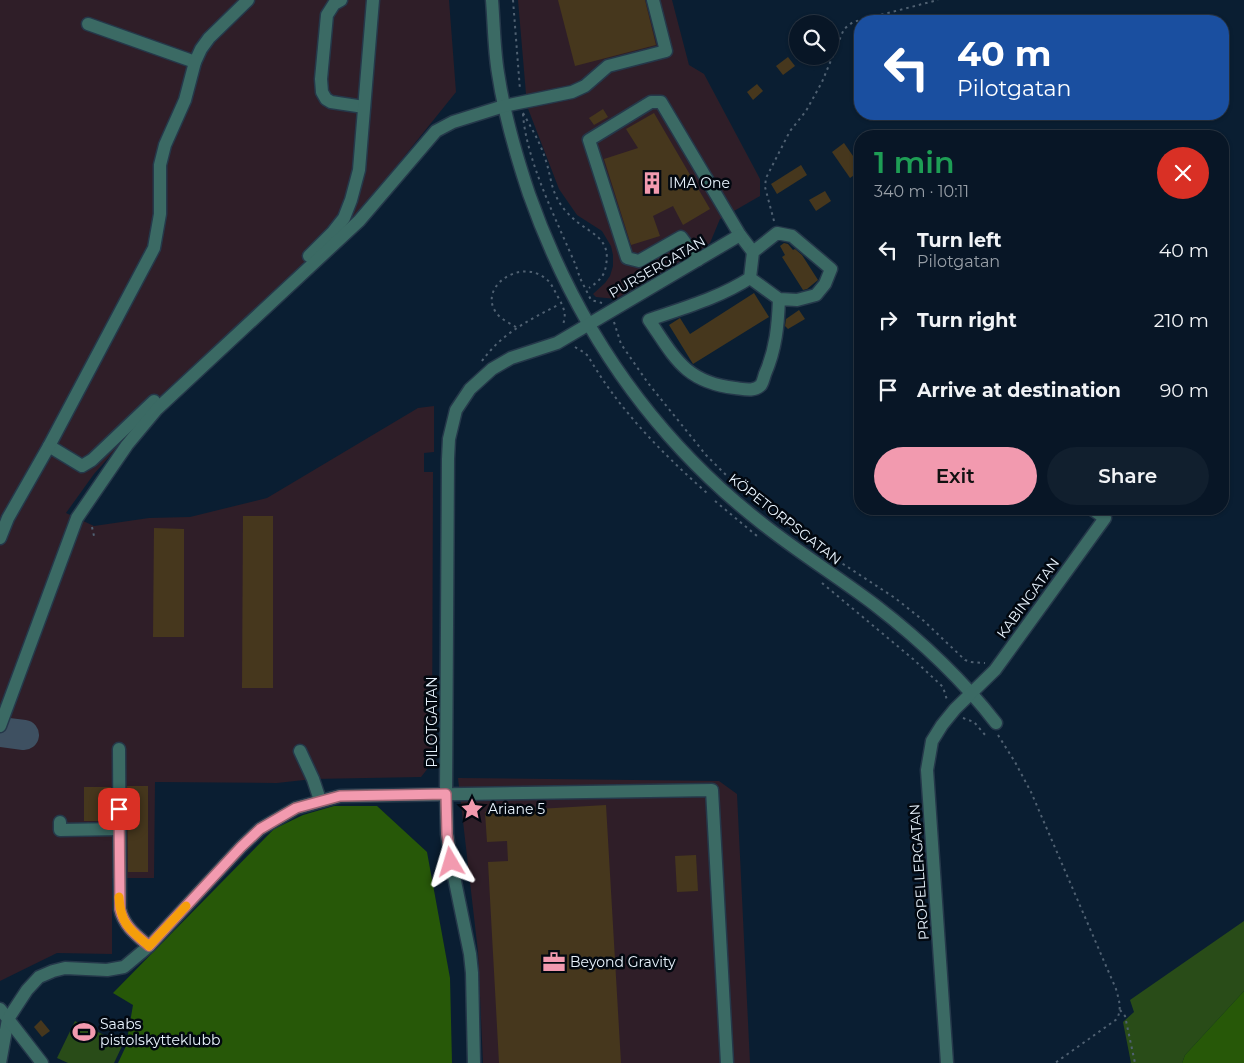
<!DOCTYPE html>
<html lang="en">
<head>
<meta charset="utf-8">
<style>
	:root { --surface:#081626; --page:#111f2e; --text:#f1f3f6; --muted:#989fa7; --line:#293543; --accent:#f29aaf }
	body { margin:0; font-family:Montserrat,sans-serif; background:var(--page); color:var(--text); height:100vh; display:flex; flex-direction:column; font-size:19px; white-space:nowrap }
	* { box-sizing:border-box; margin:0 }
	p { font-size:16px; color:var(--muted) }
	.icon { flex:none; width:28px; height:28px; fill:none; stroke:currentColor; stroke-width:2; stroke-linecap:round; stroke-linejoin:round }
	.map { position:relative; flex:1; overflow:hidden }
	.sheet { position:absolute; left:854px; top:130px; width:375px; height:385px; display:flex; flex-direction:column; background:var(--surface); border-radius:20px; box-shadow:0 1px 4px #0004,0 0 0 1px var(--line) }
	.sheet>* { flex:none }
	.guide { position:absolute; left:854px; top:15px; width:375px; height:105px; border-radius:20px; box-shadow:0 1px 4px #0004,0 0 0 1px var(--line); background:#1a4fa0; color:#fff; overflow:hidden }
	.tools { position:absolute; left:789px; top:15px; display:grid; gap:10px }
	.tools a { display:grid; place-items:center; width:50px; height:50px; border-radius:50%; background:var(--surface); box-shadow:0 1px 4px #0004,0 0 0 1px var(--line); font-size:25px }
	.pin { position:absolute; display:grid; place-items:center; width:42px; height:42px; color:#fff; margin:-21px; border-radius:10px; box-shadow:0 2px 8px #0006 }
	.me { position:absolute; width:55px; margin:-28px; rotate:353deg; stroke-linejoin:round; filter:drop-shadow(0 0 4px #0008) }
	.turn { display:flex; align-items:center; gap:18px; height:105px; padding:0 20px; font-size:22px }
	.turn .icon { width:65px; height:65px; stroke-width:2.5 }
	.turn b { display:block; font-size:35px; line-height:42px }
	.round { display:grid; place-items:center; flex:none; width:52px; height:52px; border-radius:26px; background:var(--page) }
	.headline { display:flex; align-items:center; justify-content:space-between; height:85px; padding:0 20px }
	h1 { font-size:30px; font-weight:600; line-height:38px; color:#1e9e55 }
	.cta { display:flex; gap:10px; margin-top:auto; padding:10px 20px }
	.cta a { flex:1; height:58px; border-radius:30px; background:var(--accent); color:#111; font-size:20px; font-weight:600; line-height:58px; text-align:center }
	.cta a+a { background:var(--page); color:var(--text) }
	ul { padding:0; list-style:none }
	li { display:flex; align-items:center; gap:15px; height:70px; padding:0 20px }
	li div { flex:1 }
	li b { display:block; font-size:19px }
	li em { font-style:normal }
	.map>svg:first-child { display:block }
</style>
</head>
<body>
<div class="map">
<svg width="1244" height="1063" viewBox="0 0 1244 1063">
	<rect width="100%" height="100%" fill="#0a1e32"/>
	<g fill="#2f1e28">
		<path d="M0,0H449L456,92L354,219L154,406L94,474L66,513L94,526L149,518L190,517L267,498L418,408L434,406V452L424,453V472H433L432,763L421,777L313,779L277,783L155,782L154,878H112V954L57,953L0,981Z"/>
		<path d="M518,0H672L689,65L704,74L760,179V196L720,219L710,243L705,247L616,299L596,297L593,294L605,283L610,276L613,266V255L611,246L602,231L577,215L559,189L527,106Z"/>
		<path d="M458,778L719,781L737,794L750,1063H483L478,952Z"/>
	</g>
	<g fill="#294c18">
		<path d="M1244,921V991L1185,1055L1182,1063H1131L1123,1022L1134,1012L1130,1000Z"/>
		<path d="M75,1021L123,1044L114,1063H68L57,1058Z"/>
	</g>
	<g fill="#275808">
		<path d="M334,806H377L427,852L450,978L452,1063H118L126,1046L133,1005L113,993L274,829L303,815Z"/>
		<path d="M1244,991V1063H1182L1185,1055Z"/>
	</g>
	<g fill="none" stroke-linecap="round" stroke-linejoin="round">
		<path stroke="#3e5061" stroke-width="30" d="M0,732L24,735"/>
	</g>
	<g fill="#46371d">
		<path d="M558,0H645L656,45L575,66Z"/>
		<path d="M788,57L795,66L783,75L776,66Z"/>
		<path d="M757,84L763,91L753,100L747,92Z"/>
		<path d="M603,109L608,117L594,125L589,118Z"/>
		<path d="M654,113L710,209L683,225L673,206L653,216L660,236L631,245L604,159L638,148L626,129Z"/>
		<path d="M844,143L860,166V171L850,178L832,152Z"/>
		<path d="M801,165L807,175L777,194L771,184Z"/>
		<path d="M825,191L831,201L816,211L809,200Z"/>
		<path d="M784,243L788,244L793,250L795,249L802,255L818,280L807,289L803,290L782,257L785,255L780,246Z"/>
		<path d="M754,293L769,317L693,364L669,325L680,318L690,334Z"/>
		<path d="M799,310L805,319L788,329L785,326L786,319Z"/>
		<path d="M243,516H273V688H242Z"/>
		<path d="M154,528L184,529V637H153Z"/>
		<path d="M127,786H148V872H128Z"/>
		<rect x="84" y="787" width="27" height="34"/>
		<path d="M606,805L621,1063H499L488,862L508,861L507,841L487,842L485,812Z"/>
		<path d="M696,855L698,891L677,892L675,856Z"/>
		<path d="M41,1020L50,1031L42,1037L34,1027Z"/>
	</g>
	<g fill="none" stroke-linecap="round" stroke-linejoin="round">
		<defs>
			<g id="minor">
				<path d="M341,0L334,4L327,15L321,79L322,92L326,99L331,102L364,107"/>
				<path d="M492,0C494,24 494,49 498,73C504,114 516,155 529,194C575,324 650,435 759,521C796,551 837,576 875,605C919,639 962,679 996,723"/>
				<path d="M88,24L195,62"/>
				<path d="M309,256L333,232L344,218L351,200L359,170L373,0"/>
				<path d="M698,260L681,237L639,261L627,258L589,140L651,102H661L740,235L753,252"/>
				<path d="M750,278L779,299L797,300L816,295L825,284L831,269L792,236L777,233L753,252L750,278C719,298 683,308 649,320C675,358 685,382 735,388C744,389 754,392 761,385C763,382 764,377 765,374C776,349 778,325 779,299"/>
				<path d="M49,446L82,466L92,460L154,401"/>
				<path d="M0,538L8,518L49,446L154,248L160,214V165L165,145L185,100L195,62L201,49L209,38L248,0"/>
				<path d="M0,726L77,518L127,445L157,409L359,221L436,131L453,122L504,106L572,92L585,86L608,66L666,51L653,0"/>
				<path d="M119,749L120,909C124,926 135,934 149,946"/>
				<path d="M300,751L313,779L320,800"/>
				<path d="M60,822V830L119,829"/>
				<path d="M0,1009L8,1019L0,1063"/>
				<path d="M42,1063L8,1019L27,990L39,977L53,971L65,968L107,970L124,967L149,946L241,847L260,829L296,808L340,796L712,790L727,1063"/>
				<path d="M474,1063L472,973L470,954L451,862L447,834L446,794L448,459L449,439L456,410L470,389L492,369L511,358L557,343L740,235"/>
				<path d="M947,1063L927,770L932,741L942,725L955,709L995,670L1105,518L1092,509"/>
			</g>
		</defs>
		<use href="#minor" stroke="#25384a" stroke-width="15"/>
		<g stroke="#506172" stroke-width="2" stroke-dasharray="2.5 4" stroke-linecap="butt">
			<path d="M513,0L520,90"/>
			<path d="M523,113C532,129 541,144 546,161C550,173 551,187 557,198C561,207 569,215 576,221C592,234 611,239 606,265C605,276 598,282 589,288"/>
			<path d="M523,114C526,161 558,223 576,266L580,278L591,300L602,303"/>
			<path d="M774,221L765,187L766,178L790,131L806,111L822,82L844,29L853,22L938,0"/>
			<path d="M614,322L621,344L648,383L706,455L733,482L772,514L814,545L895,598L924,621L965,660L971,662L985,663"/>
			<path d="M516,327C511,324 505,321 500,317C473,291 518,257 545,278C551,282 554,290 558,297C563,306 568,315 562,326"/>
			<path d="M575,347L585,353L588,356C619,410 662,453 708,494"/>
			<path d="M482,361C501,334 529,320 558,305"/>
			<path d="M715,501L757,536"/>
			<path d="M92,527L94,536"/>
			<path d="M822,583L913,659L943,687L947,700"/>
			<path d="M963,718L974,722L986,736"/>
			<path d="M998,735L1015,762L1031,792L1116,989C1119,1000 1122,1008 1117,1019L1055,1063"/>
			<path d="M1120,1010L1125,1016L1135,1063"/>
		</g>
		<use href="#minor" stroke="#3b6a64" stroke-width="12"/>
	</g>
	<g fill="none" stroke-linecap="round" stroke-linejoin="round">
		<defs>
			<path id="route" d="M119,809L120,909C124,926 135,934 149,946L241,847L260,829L296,808L340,796L446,794L447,834L451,862"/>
		</defs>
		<use href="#route" stroke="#9d6472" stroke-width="12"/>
		<use href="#route" stroke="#f29aaf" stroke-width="9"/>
		<path stroke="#f59e0b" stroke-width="9" d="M119,897C120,923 130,930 149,946L186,906"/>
	</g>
	<defs>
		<symbol id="building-bare" viewBox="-9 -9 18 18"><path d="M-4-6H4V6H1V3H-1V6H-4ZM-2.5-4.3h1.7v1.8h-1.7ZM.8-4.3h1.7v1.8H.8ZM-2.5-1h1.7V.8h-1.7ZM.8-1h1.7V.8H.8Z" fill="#f29aaf" stroke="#020810" stroke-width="2.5" paint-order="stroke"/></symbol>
		<symbol id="sight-bare" viewBox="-9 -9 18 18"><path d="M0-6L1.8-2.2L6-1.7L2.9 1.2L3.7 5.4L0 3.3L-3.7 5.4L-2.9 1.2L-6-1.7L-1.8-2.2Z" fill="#f29aaf" stroke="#020810" stroke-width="2.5" paint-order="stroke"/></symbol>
		<symbol id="office-bare" viewBox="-9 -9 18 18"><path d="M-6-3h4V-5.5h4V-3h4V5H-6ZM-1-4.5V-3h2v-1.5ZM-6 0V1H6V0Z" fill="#f29aaf" stroke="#020810" stroke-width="2.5" paint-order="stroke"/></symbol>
		<symbol id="stadium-bare" viewBox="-9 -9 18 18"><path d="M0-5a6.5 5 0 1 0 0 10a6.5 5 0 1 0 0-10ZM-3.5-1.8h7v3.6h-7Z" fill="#f29aaf" stroke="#020810" stroke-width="2.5" paint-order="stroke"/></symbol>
	</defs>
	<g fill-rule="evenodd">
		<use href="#building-bare" x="636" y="167" width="32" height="32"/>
		<use href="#sight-bare" x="456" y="793" width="32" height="32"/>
		<use href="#office-bare" x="538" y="946" width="32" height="32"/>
		<use href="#stadium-bare" x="68" y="1016" width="32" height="32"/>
	</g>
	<g text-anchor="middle" stroke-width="5" stroke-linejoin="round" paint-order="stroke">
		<g font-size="14" fill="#e9f4fe" stroke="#020810" text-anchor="start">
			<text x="669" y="188">IMA One</text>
			<text x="488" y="814">Ariane 5</text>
			<text x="570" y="967">Beyond Gravity</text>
			<text x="100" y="1029">Saabs<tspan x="100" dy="16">pistolskytteklubb</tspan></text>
		</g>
		<g font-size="14" fill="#e9f4fe" stroke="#020810">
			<text transform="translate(657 267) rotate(-30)" y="5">PURSERGATAN</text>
			<text transform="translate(785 519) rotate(38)" y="5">KÖPETORPSGATAN</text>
			<text transform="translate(1028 598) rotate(-54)" y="5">KABINGATAN</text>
			<text transform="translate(432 722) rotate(-90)" y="5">PILOTGATAN</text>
			<text transform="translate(919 872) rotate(-94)" y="5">PROPELLERGATAN</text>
		</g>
	</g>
</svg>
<div class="tools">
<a><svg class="icon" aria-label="search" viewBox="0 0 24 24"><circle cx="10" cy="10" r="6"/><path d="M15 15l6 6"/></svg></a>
</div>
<div class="pin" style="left:119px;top:809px;background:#d93025"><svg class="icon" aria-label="arrive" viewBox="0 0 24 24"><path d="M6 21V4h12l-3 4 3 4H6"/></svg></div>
<svg class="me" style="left:451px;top:862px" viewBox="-20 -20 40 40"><path d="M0-17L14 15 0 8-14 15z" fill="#f29aaf" stroke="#fff" stroke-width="4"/></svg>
<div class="guide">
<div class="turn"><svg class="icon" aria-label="left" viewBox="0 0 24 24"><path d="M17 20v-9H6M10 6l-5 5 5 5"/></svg><div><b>40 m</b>Pilotgatan</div></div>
</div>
<section class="sheet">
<div class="headline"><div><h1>1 min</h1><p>340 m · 10:11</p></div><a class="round" style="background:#d93025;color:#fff"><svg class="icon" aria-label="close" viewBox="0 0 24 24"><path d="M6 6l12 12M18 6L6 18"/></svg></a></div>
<ul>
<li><svg class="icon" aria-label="left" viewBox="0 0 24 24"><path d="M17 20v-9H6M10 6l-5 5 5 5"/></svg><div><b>Turn left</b><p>Pilotgatan</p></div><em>40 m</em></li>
<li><svg class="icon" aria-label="right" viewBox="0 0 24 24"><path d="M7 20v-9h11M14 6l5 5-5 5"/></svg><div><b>Turn right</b></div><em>210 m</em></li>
<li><svg class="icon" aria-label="arrive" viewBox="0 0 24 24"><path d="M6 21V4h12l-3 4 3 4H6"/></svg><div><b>Arrive at destination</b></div><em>90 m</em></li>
</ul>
<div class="cta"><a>Exit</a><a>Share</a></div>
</section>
</div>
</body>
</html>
